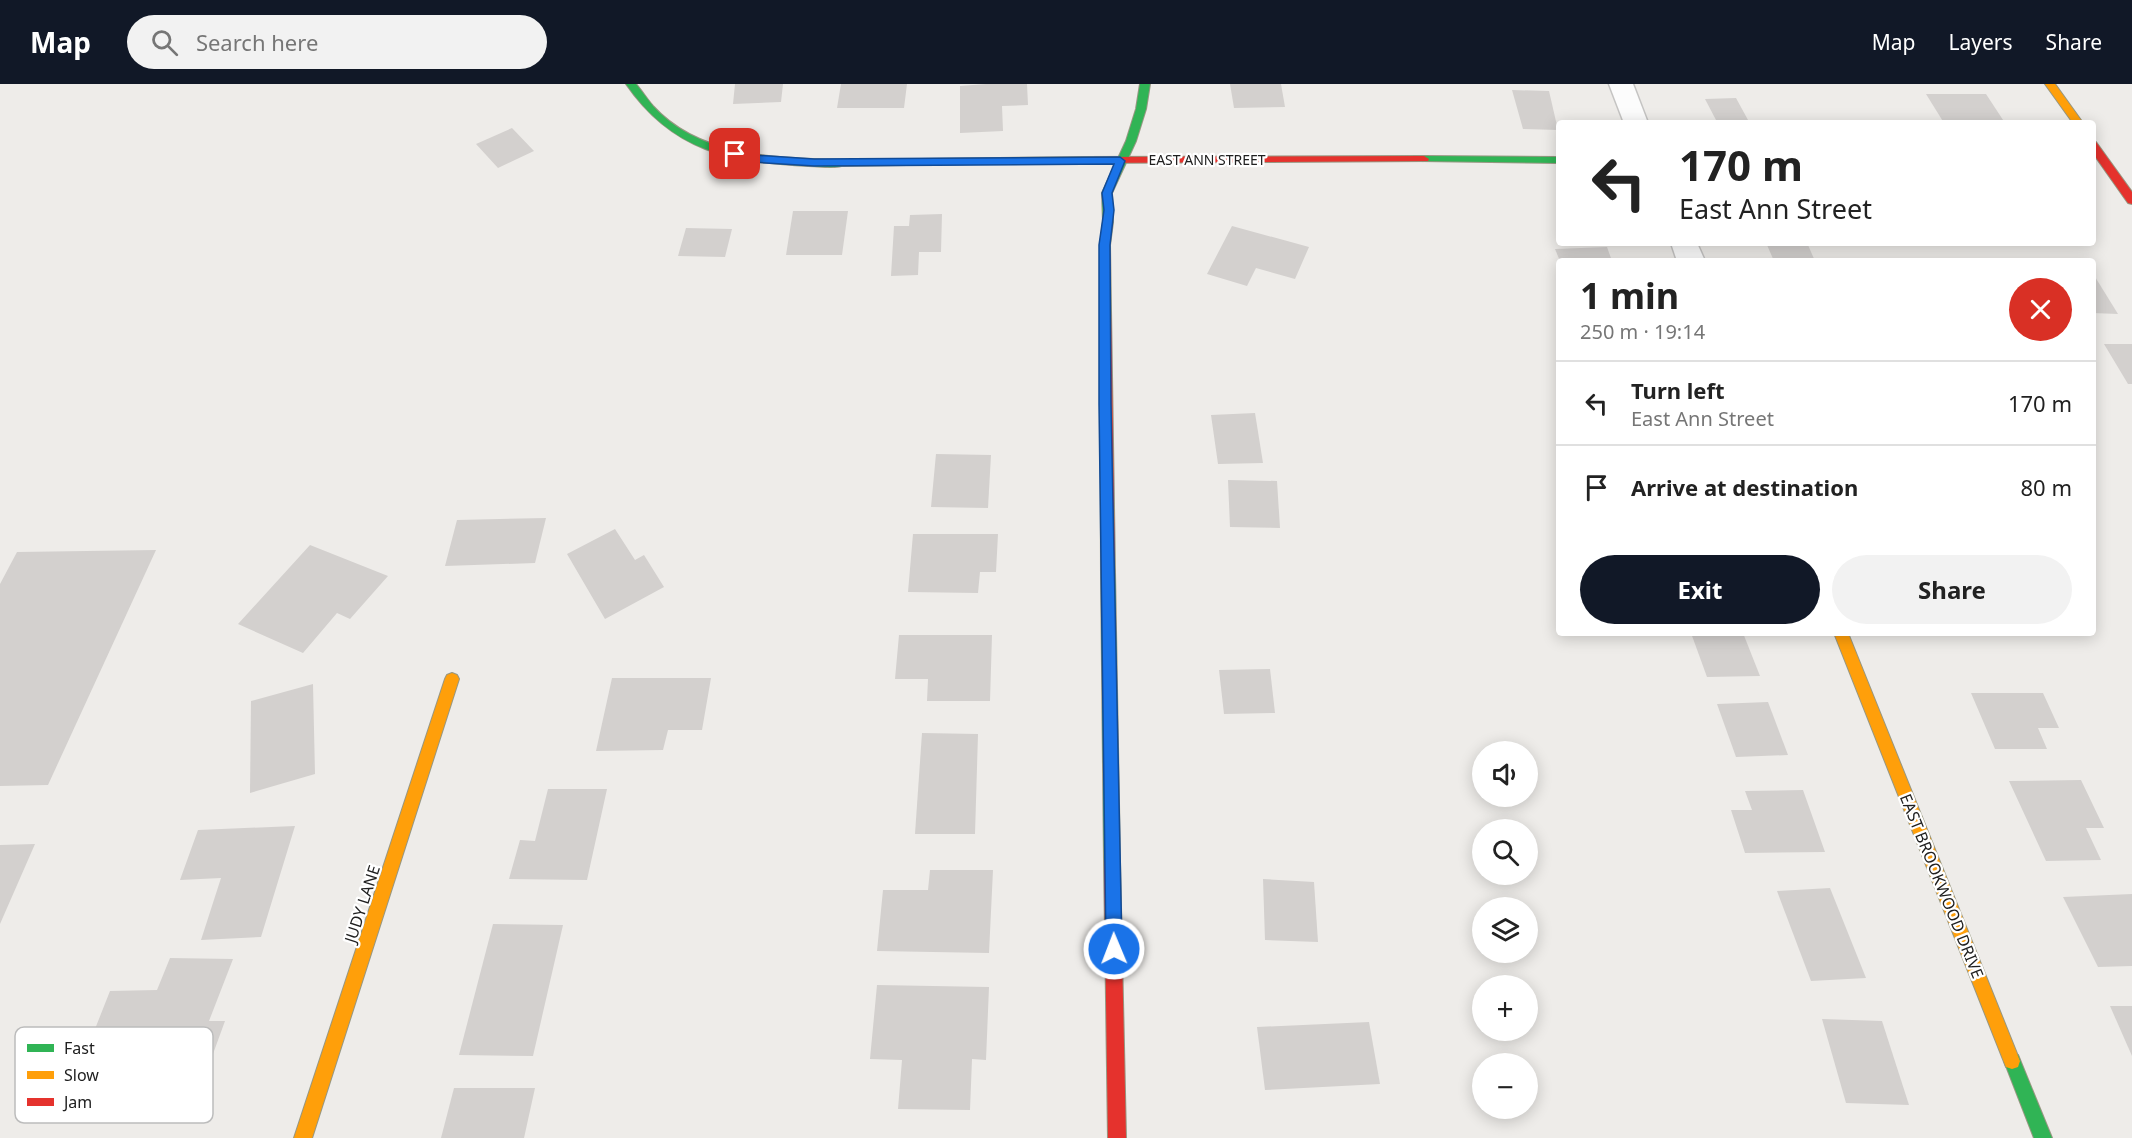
<!DOCTYPE html>
<html lang="en">
<head>
<meta charset="utf-8">
<style>
	:root { --surface:#fff; --page:#f2f2f2; --text:#222; --muted:#767676; --line:#e0e0e0; --accent:#111827 }
	body { margin:0; font-family:"Noto Sans",sans-serif; background:var(--page); color:var(--text); height:100vh; display:flex; flex-direction:column; font-size:22px; white-space:nowrap }
	* { box-sizing:border-box; margin:0 }
	p { font-size:20px; color:var(--muted) }
	.icon { flex:none; width:33px; height:33px; fill:none; stroke:currentColor; stroke-width:2; stroke-linecap:round; stroke-linejoin:round }
	.map { position:relative; flex:1; overflow:hidden }
	.sheet { position:absolute; left:1556px; top:174px; width:540px; height:378px; display:flex; flex-direction:column; background:var(--surface); border-radius:6px; box-shadow:0 3px 15px #0003 }
	.sheet>* { flex:none }
	.banner { position:absolute; left:1556px; top:36px; width:540px; height:126px; border-radius:6px; box-shadow:0 3px 15px #0003; background:#fff; color:var(--text); overflow:hidden }
	.fabs { position:absolute; left:1472px; top:657px; display:grid; gap:12px }
	.fabs a { display:grid; place-items:center; width:66px; height:66px; border-radius:50%; background:var(--surface); box-shadow:0 3px 15px #0003; font-size:30px }
	.pin { position:absolute; display:grid; place-items:center; width:51px; height:51px; color:#fff; margin:-26px; border-radius:12px; box-shadow:0 3px 9px #0006 }
	.me { position:absolute; width:66px; margin:-33px; rotate:359deg; stroke-linejoin:round; filter:drop-shadow(0 0 4px #0008) }
	.turn { display:flex; align-items:center; gap:21px; height:126px; padding:0 24px; font-size:27px }
	.turn .icon { width:78px; height:78px; stroke-width:2.5 }
	.turn b { display:block; font-size:42px; line-height:51px }
	.round { display:grid; place-items:center; flex:none; width:63px; height:63px; border-radius:32px; background:var(--page) }
	.head { display:flex; align-items:center; justify-content:space-between; height:102px; padding:0 24px }
	h1 { font-size:36px; font-weight:700; line-height:45px }
	.button { display:flex; gap:12px; margin-top:auto; padding:12px 24px }
	.button a { flex:1; height:69px; border-radius:36px; background:var(--accent); color:#fff; font-size:24px; font-weight:700; line-height:69px; text-align:center }
	.button a+a { background:var(--page); color:var(--text) }
	ul { padding:0; list-style:none }
	li { display:flex; align-items:center; gap:18px; height:84px; padding:0 24px; border-top:2px solid var(--line) }
	li div { flex:1 }
	li b { display:block; font-size:22px }
	li em { font-style:normal }
	header { display:flex; align-items:center; gap:36px; box-sizing:border-box; height:84px; padding:0 30px; background:var(--accent); color:#fff }
	header strong { font-size:28px }
	nav { display:flex; gap:33px; margin-inline-start:auto; font-size:21px }
	.search { width:420px; height:54px; background:var(--page); display:flex; align-items:center; gap:15px; box-sizing:border-box; padding:0 21px; border-radius:33px; color:var(--muted); font-size:22px }
	.map>svg:first-child { display:block }
</style>
</head>
<body>
<header>
<strong>Map</strong>
<div class="search"><svg class="icon" aria-label="search" viewBox="0 0 24 24"><circle cx="10" cy="10" r="6"/><path d="M15 15l6 6"/></svg>Search here</div>
<nav><a>Map</a><a>Layers</a><a>Share</a></nav>
</header>
<div class="map">
<svg width="2132" height="1054" viewBox="0 0 2132 1054">
	<rect width="100%" height="100%" fill="#eeece9"/>
	<g fill="#d3d0ce">
		<path d="M735,0H783L781,18L733,20Z"/>
		<path d="M841,0H907L904,24H837Z"/>
		<path d="M986,0H1027L1028,21L1002,22L1003,47L960,49V2Z"/>
		<path d="M1230,0H1281L1285,23L1234,24Z"/>
		<path d="M1512,6L1549,7L1558,46L1523,45Z"/>
		<path d="M1926,10H1986L2005,39H1944Z"/>
		<path d="M1736,14L1748,36H1716L1705,15Z"/>
		<path d="M512,44L534,67L498,84L476,60Z"/>
		<path d="M793,127H848L842,171H786Z"/>
		<path d="M942,130L941,168H919L918,191L891,192L894,142H909L910,131Z"/>
		<path d="M1232,142L1309,163L1295,195L1256,184L1247,202L1207,190Z"/>
		<path d="M686,144L732,145L725,173L678,172Z"/>
		<path d="M1767,161H1808L1815,177H1774Z"/>
		<path d="M1607,163L1612,177H1560L1555,165Z"/>
		<path d="M2092,188L2118,230L2092,229Z"/>
		<path d="M2104,260H2132V300H2128Z"/>
		<path d="M1255,329L1263,379L1218,380L1211,331Z"/>
		<path d="M936,370L991,371L988,424L931,423Z"/>
		<path d="M1228,396L1277,397L1280,444L1230,443Z"/>
		<path d="M546,434L535,479L445,482L457,436Z"/>
		<path d="M615,445L635,476L644,471L664,503L605,535L567,470Z"/>
		<path d="M913,450H998L996,488H980L978,509L908,508Z"/>
		<path d="M310,461L388,492L350,535L337,529L303,569L238,540Z"/>
		<path d="M156,466L48,701L0,702V500L17,468Z"/>
		<path d="M1691,549H1743L1760,592L1707,593Z"/>
		<path d="M899,551H992L990,617H927L928,595H895Z"/>
		<path d="M1270,585L1275,629L1224,630L1219,586Z"/>
		<path d="M612,594H711L702,646H668L663,666L596,667Z"/>
		<path d="M313,600L315,690L250,709L251,617Z"/>
		<path d="M1971,609H2043L2059,644H2038L2047,665H1995Z"/>
		<path d="M1768,618L1788,671L1736,673L1717,620Z"/>
		<path d="M922,649L978,650L975,750H915Z"/>
		<path d="M2081,696L2104,744H2086L2101,776L2046,777L2009,697Z"/>
		<path d="M548,705H607L587,796L509,795L520,756L535,757Z"/>
		<path d="M1803,706L1825,768L1745,769L1731,726H1752L1745,707Z"/>
		<path d="M295,742L261,853L201,856L221,794L180,796L198,746Z"/>
		<path d="M35,760L0,840V761Z"/>
		<path d="M930,786H993L989,869L877,867L883,806H928Z"/>
		<path d="M1263,795L1314,798L1318,858L1265,856Z"/>
		<path d="M1830,804L1866,894L1811,897L1777,807Z"/>
		<path d="M2132,810V882L2098,883L2063,813Z"/>
		<path d="M493,840L563,841L533,972L459,971Z"/>
		<path d="M170,874L233,875L209,937H225L198,1011L111,1010L137,945H95L110,907L157,906Z"/>
		<path d="M877,901L989,903L986,976L972,975L970,1026L898,1025L902,976L870,975Z"/>
		<path d="M2110,922H2132V972Z"/>
		<path d="M1822,935L1882,937L1909,1021L1846,1019Z"/>
		<path d="M1369,938L1380,1000L1265,1006L1257,943Z"/>
		<path d="M454,1004H535L524,1054H441Z"/>
	</g>
	<g fill="none" stroke-linecap="round" stroke-linejoin="round">
		<defs>
			<g id="street">
				<path d="M1609,0H1633L1648,39H1624Z"/>
				<path d="M1671,159H1697L1705,177H1677Z"/>
			</g>
			<g id="fast">
				<path d="M626,0H636C642,7 647,15 653,22C700,74 778,74 843,76L848,79C840,86 819,82 808,82C730,78 673,68 626,0Z"/>
				<path d="M1140,0H1150L1146,25L1136,57L1112,109L1113,138L1108,142L1103,138L1102,109L1126,57L1136,25Z"/>
				<path d="M1424,72L1558,73V79L1420,77L1419,75Z"/>
				<path d="M1108,482L1113,484L1115,488L1120,777L1117,782L1112,784L1107,782L1104,777L1101,488L1103,484Z"/>
				<path d="M2012,969L2018,971L2052,1054H2034L2004,977L2006,971Z"/>
			</g>
			<g id="slow">
				<path d="M2045,0H2055L2083,39H2073Z"/>
				<path d="M1084,73L1088,74V78L843,82L838,79L843,76Z"/>
				<path d="M1834,549H1848L2020,977L2018,983L2012,985L2006,983Z"/>
				<path d="M452,589L457,591L459,595L312,1054H294L445,595L447,591Z"/>
			</g>
			<g id="jam">
				<path d="M2092,57L2096,58L2132,108V120L2128,119L2092,68Z"/>
				<path d="M1424,72L1429,75L1428,77L1084,79L1079,76L1084,73Z"/>
				<path d="M1108,134L1113,138L1110,161L1115,488L1113,492H1103L1101,488L1100,161L1103,138Z"/>
				<path d="M1112,770L1117,772L1120,777L1126,1054H1108L1104,777L1107,772Z"/>
			</g>
		</defs>
		<use href="#street" stroke="#c5c4c3" stroke-width="3"/>
		<use href="#fast" stroke="#979782" stroke-width="2"/>
		<use href="#slow" stroke="#979782" stroke-width="2"/>
		<use href="#jam" stroke="#979782" stroke-width="2"/>
		<use href="#street" fill="#fcfcfc" fill-rule="evenodd"/>
		<use href="#fast" fill="#30b455" fill-rule="evenodd"/>
		<use href="#slow" fill="#ff9f0a" fill-rule="evenodd"/>
		<use href="#jam" fill="#e5322d" fill-rule="evenodd"/>
	</g>
	<path fill="#1a73e8" stroke="#114b97" stroke-width="1.5" d="M735,66L753,71L814,75L1120,73L1125,77L1112,109L1114,126L1110,161L1111,320L1122,865L1119,870L1114,873L1108,870L1106,865L1099,320V161L1104,126L1102,109L1114,80L814,82L752,78L731,72V67Z"/>
	<g text-anchor="middle" stroke-width="4.5" stroke-linejoin="round" paint-order="stroke">
		<g font-size="14" fill="#202020" stroke="#fff">
			<text x="1207" y="81">EAST ANN STREET</text>
		</g>
		<g font-size="16" fill="#202020" stroke="#fff">
			<text transform="translate(1942 802) rotate(68)" y="6">EAST BROOKWOOD DRIVE</text>
			<text transform="translate(362 820) rotate(-72)" y="6">JUDY LANE</text>
		</g>
	</g>
	<rect x="15" y="943" width="198" height="96" rx="9" fill="#fff" stroke="#bcbcbc" stroke-width="1.5"/>
	<rect x="27" y="960" width="27" height="8" fill="#30b455"/>
	<rect x="27" y="987" width="27" height="8" fill="#ff9f0a"/>
	<rect x="27" y="1014" width="27" height="8" fill="#e5322d"/>
	<g font-size="16" fill="#202020">
		<text x="64" y="970">Fast</text>
		<text x="64" y="997">Slow</text>
		<text x="64" y="1024">Jam</text>
	</g>
</svg>
<div class="fabs">
<a><svg class="icon" aria-label="sound" viewBox="0 0 24 24"><path d="M4 9h4l5-4v14l-5-4H4zM17 9q2 3 0 6"/></svg></a>
<a><svg class="icon" aria-label="search" viewBox="0 0 24 24"><circle cx="10" cy="10" r="6"/><path d="M15 15l6 6"/></svg></a>
<a><svg class="icon" aria-label="layers" viewBox="0 0 24 24"><path d="M12 4l9 5-9 5-9-5zM3 14l9 5 9-5"/></svg></a>
<a>+</a>
<a>−</a>
</div>
<div class="pin" style="left:735px;top:70px;background:#d93025"><svg class="icon" aria-label="arrive" viewBox="0 0 24 24"><path d="M6 21V4h12l-3 4 3 4H6"/></svg></div>
<svg class="me" style="left:1114px;top:865px" viewBox="-20 -20 40 40"><circle r="17" fill="#1a73e8" stroke="#fff" stroke-width="3"/><path d="M0-11L8 9 0 5-8 9z" fill="#fff"/></svg>
<div class="banner">
<div class="turn"><svg class="icon" aria-label="left" viewBox="0 0 24 24"><path d="M17 20v-9H6M10 6l-5 5 5 5"/></svg><div><b>170 m</b>East Ann Street</div></div>
</div>
<section class="sheet">
<div class="head"><div><h1>1 min</h1><p>250 m · 19:14</p></div><a class="round" style="background:#d93025;color:#fff"><svg class="icon" aria-label="close" viewBox="0 0 24 24"><path d="M6 6l12 12M18 6L6 18"/></svg></a></div>
<ul>
<li><svg class="icon" aria-label="left" viewBox="0 0 24 24"><path d="M17 20v-9H6M10 6l-5 5 5 5"/></svg><div><b>Turn left</b><p>East Ann Street</p></div><em>170 m</em></li>
<li><svg class="icon" aria-label="arrive" viewBox="0 0 24 24"><path d="M6 21V4h12l-3 4 3 4H6"/></svg><div><b>Arrive at destination</b></div><em>80 m</em></li>
</ul>
<div class="button"><a>Exit</a><a>Share</a></div>
</section>
</div>
</body>
</html>
